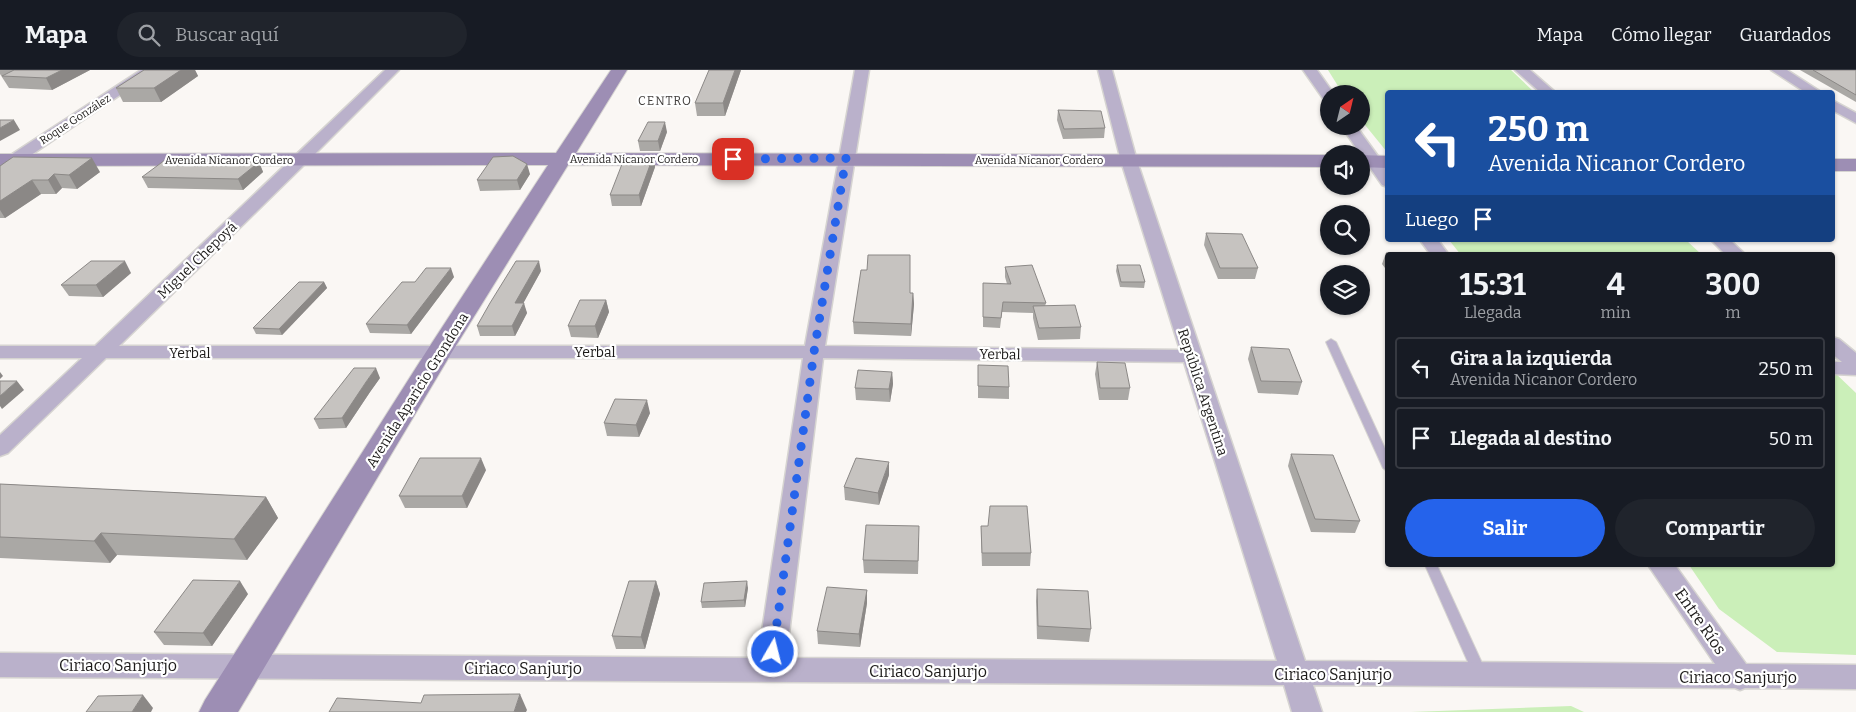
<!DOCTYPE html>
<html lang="es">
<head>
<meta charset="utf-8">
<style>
	:root { --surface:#171b24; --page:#20242c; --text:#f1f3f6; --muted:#9ea1a6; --line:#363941; --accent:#2563eb }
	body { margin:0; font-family:Bitter,serif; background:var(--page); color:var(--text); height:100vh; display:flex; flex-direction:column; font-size:19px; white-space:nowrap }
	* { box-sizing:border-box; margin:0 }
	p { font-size:16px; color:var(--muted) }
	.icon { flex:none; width:28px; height:28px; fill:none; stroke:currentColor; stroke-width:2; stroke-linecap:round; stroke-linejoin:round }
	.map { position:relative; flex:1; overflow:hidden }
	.details { position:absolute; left:1385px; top:182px; width:450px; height:315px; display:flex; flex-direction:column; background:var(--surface); border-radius:5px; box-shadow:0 1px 4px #0004 }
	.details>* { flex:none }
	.top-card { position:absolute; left:1385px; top:20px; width:450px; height:152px; border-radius:5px; box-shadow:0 1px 4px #0004; background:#1a4fa0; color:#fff; overflow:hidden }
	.needle { width:32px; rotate:35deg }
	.tools { position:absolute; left:1320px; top:15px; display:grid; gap:10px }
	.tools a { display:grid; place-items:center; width:50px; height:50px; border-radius:50%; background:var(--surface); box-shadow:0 1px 4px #0004; font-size:25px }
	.pin { position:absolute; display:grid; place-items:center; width:42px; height:42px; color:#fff; margin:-21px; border-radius:10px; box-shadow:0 2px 8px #0006 }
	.me { position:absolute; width:55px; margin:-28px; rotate:8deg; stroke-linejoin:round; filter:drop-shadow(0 0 4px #0008) }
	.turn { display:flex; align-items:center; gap:18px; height:105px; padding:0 20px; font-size:22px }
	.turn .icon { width:65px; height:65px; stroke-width:2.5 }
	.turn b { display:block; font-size:35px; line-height:42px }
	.then { display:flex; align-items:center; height:48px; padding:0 20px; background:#0003; gap:10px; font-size:19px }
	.eta { display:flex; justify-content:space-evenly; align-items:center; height:85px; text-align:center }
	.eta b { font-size:30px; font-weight:700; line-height:35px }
	.action { display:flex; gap:10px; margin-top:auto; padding:10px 20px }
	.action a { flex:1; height:58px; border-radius:30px; background:var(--accent); color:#fff; font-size:20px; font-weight:700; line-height:58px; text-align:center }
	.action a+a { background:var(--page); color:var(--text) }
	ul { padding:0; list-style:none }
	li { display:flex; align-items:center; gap:15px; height:62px; margin:0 10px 8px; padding:0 10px; border:2px solid var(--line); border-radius:5px }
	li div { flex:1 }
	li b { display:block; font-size:19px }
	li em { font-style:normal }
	header { display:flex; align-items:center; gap:30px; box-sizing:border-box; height:70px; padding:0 25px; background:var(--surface); border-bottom:1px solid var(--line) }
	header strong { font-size:24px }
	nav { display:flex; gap:28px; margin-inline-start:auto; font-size:18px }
	.search { width:350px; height:45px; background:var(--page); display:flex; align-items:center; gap:12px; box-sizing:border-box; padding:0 18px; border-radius:28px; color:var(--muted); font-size:19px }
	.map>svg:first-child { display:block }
</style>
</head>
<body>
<header>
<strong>Mapa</strong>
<div class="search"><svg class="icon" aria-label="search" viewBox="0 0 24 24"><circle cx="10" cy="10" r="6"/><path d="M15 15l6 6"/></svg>Buscar aquí</div>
<nav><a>Mapa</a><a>Cómo llegar</a><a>Guardados</a></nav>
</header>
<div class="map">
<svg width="1856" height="642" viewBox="0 0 1856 642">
	<rect width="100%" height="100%" fill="#faf7f4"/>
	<g fill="#cbefb9">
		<path d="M1328,0H1511L1534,22H1388L1387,82L1361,50V24H1343Z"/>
		<path d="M1449,170H1686L1702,185H1461Z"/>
		<path d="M1833,301L1856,323V585L1777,582L1719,539L1689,495H1832Z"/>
		<path d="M1571,636L1584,642H1411Z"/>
	</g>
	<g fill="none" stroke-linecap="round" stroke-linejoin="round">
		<defs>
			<g id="lane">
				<path d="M1331,269L1336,272L1388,385V402L1383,398L1326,272Z"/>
				<path d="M1425,495H1437L1487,604L1485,608L1480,610L1475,608Z"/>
			</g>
			<g id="street">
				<path d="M141,0H157L6,102L0,104V92Z"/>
				<path d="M385,0H399L306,93L119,276H805L855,0H869L825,276L1180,280L1121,91L1098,0H1112L1137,91L1305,591L1715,594L1648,495H1675L1746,594L1856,595V619L1745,618L1740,620L1735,618L1313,615L1322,642H1292L1284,615L0,607V583L758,588L803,288H106L8,383L0,386V365L82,288H0V276H95ZM823,288L1184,292L1277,591L786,588Z"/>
				<path d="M1303,0H1317L1334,24H1329V31L1324,30Z"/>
				<path d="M1515,0H1530L1555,22H1540Z"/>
				<path d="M1771,0H1787L1821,22H1805Z"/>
				<path d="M1832,30L1856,43V53L1832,40Z"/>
				<path d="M1341,56H1356L1388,100V117L1382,115Z"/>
				<path d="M1420,170H1438L1449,185H1431Z"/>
				<path d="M1711,170H1730L1746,185H1726Z"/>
				<path d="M1832,267L1839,269L1856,283V305L1832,304V292H1842L1832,284Z"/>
			</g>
			<g id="secondary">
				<path d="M611,0H627L576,83L1329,85V97L568,95L452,282L238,642H199L205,630L426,282L548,95L0,96V84L556,83Z"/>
				<path d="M1361,85L1388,86V98L1361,97Z"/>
				<rect x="1832" y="89" width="24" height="12"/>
			</g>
		</defs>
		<use href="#lane" stroke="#d6d4d1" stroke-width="2"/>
		<use href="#street" stroke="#d6d4d1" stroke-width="3"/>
		<use href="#secondary" stroke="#d6d4d1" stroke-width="2"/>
		<use href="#lane" fill="#bab1cb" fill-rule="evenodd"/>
		<use href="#street" fill="#bab1cb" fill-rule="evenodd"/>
		<use href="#secondary" fill="#9d8eb4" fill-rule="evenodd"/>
	</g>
	<g fill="#aaa8a5">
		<path d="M0,0H90L52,20L9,18L0,4Z"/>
		<path d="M144,0H195L198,6L161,32H123L116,18Z"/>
		<path d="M741,0L725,46H697L695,33Z"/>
		<path d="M1800,0H1856V32Z"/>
		<path d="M1058,40L1105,58L1104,68L1063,69L1057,50Z"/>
		<path d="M667,62L660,81H640L638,71Z"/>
		<path d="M653,87L655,97L641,136H612L610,125L629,89Z"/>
		<path d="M259,92L263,102L243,120L148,118L142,107Z"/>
		<path d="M0,96L100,102L77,119L62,118L56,124H41L5,148H0Z"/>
		<path d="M530,104L520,120L480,121L477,110Z"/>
		<path d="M1206,163L1258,198L1255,209H1218L1204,175Z"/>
		<path d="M1386,183L1388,185V202L1382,194Z"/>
		<path d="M1117,195L1145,212L1144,218L1120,217L1116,201Z"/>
		<path d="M1005,197L1046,233L1045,236L1081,257L1080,269L1038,270L1033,248V243L1002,242L1000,258L983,257V213L1007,214L1005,207Z"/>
		<path d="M541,201L523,233L527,243L515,266H480L477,256Z"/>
		<path d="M131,203L103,227L69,226L61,215Z"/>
		<path d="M454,207L411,264L370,263L366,254L415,212Z"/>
		<path d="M324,212L327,218L282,265L256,264L253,258Z"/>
		<path d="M910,223H913L914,234L911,266L854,264L853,252Z"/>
		<path d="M606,230L609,242L598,268L571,267L568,256Z"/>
		<path d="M1251,277L1302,312L1298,325L1258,323L1248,289Z"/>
		<path d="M1097,292L1130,318L1128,330H1099L1095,304Z"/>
		<path d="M978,295L1009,317V329L978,328Z"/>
		<path d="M892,302L893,314L890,332L856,330L855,318Z"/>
		<path d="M380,308L370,322L346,358L319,359L314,349Z"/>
		<path d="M650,343L639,367L607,366L604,353Z"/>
		<path d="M1291,384L1360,451L1355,463L1311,462L1288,396Z"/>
		<path d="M486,400L467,438H405L399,426Z"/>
		<path d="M889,405L879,435L845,430L844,417Z"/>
		<path d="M0,414L266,427L278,448L247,490L117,485L110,493L0,488Z"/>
		<path d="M981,456H988L1031,483L1030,496H982L981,469Z"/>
		<path d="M919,468L918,504L864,503L863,490Z"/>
		<path d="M656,511L660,524L645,579H616L612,566Z"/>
		<path d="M748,518L745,537L702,538L701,532Z"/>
		<path d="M1037,519L1091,559L1089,572L1037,569L1036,531Z"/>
		<path d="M867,520V533L860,577L818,574L817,561Z"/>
		<path d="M248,524L212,576L164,575L154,562Z"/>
	</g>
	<g fill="#8b8886">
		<path d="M62,0H90L52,20L46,8Z"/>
		<path d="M181,0H195L198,6L161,32L154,18Z"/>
		<path d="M735,0H741L725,46L723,33Z"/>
		<path d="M14,50L20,60L0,71V58Z"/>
		<path d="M665,52L667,62L660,81L658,71Z"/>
		<path d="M653,87L655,97L641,136L639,125Z"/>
		<path d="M92,88L100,102L77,119L69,105Z"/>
		<path d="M259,92L263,102L243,120L238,109Z"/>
		<path d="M527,94L530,104L520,120L517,110Z"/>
		<path d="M54,104L62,118L56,124L48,110Z"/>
		<path d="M32,110L41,124L5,148L0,140V131Z"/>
		<path d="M125,191L131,203L103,227L96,215Z"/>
		<path d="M539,191L541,201L518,243L515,233Z"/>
		<path d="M451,198L454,207L411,264L407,255Z"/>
		<path d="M324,212L327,218L282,265L279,259Z"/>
		<path d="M913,223L914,234L911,266V254Z"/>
		<path d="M606,230L609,242L598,268L595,256Z"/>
		<path d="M524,233L527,243L515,266L512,256Z"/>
		<path d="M376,298L380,308L370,322L346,358L342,348L366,312Z"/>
		<path d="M0,302L3,306L0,309Z"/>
		<path d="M892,302L893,314L890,332L889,319Z"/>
		<path d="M17,311L24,320L2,339L0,336V326Z"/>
		<path d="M647,330L650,343L639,367L636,355Z"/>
		<path d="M481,388L486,400L467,438L462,426Z"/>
		<path d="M889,392V405L879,435L878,423Z"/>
		<path d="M266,427L278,448L247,490L234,469Z"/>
		<path d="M101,463L117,485L110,493L94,471Z"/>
		<path d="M240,511L248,524L212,576L203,563Z"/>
		<path d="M656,511L660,524L645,579L641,567Z"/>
		<path d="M747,511L748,518L745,537L744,530Z"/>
		<path d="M867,520V533L860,577L859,564Z"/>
		<path d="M520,624L527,640L526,642H514Z"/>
		<path d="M143,625L153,638L151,642H132Z"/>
	</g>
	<g fill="#c6c3c0" stroke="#8b8886">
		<path d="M14,0H62L46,8L2,6Z"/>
		<path d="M144,0H181L154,18H116Z"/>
		<path d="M709,0H735L723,33H695Z"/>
		<path d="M1813,0H1856V25Z"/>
		<path d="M1058,40L1101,41L1105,58L1064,59Z"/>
		<path d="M0,50H14L0,58Z"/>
		<path d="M648,52H665L658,71H638Z"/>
		<path d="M513,86L527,94L517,110H477L493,87Z"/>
		<path d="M13,87L92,88L69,105L54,104L48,110H32L0,131V96Z"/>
		<path d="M630,87H653L639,125H610L624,89H629Z"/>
		<path d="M165,90L259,92L238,109L142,107Z"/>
		<path d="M1206,163L1242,164L1258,198H1220Z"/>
		<path d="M1386,183H1416L1418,185L1388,186Z"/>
		<path d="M868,185H910V223H913L911,254L853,252L861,200H867Z"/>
		<path d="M91,191H125L96,215H61Z"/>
		<path d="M516,191H539L515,233H524L512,256H477L490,233Z"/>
		<path d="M1032,195L1046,233L1003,232L1001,248L983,247V213L1011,214L1005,197Z"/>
		<path d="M1117,195H1140L1145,212H1121Z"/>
		<path d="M426,198H451L407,255L366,254L402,212H415Z"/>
		<path d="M299,212H324L279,259L253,258Z"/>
		<path d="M580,230H606L595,256H568Z"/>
		<path d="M1075,235L1081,257L1039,258L1033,236Z"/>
		<path d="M1251,277L1289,279L1302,312L1261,311Z"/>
		<path d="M1097,292L1125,293L1130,318H1100Z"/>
		<path d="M978,295L1008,296L1009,317L978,316Z"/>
		<path d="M354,298H376L366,312L342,348L314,349Z"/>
		<path d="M858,300L892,302L889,319L855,318Z"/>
		<path d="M0,311H17L0,326Z"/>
		<path d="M615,329L647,330L636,355L604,353Z"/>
		<path d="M1291,384L1333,385L1360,451L1315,449Z"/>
		<path d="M420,388H481L462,426H399Z"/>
		<path d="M856,388L889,392L878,423L844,417Z"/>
		<path d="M0,414L266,427L234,469L101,463L94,471L0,467Z"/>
		<path d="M990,436H1027L1031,483H982L981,456H988Z"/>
		<path d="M866,455L919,456L918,491L863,490Z"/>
		<path d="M193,510L240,511L203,563L154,562Z"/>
		<path d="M629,511H656L641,567L612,566Z"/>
		<path d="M747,511L744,530L701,532L704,513Z"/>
		<path d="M827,517L867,520L859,564L817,561Z"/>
		<path d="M1037,519L1088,521L1091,559L1038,556Z"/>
		<path d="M520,624L514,642H329L337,628L421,633L424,625Z"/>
		<path d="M143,625L132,642H86L98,626Z"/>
	</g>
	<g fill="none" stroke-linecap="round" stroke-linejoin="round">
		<path stroke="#2563eb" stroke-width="9" stroke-dasharray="0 16.2" d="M733,89L846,88L814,282L773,582"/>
	</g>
	<g text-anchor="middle" stroke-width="4.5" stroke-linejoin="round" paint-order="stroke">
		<g font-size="11" fill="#1c1a19" stroke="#fff">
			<text transform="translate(75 49) rotate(-33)" y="4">Roque González</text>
			<text x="634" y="93">Avenida Nicanor Cordero</text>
			<text x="229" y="94">Avenida Nicanor Cordero</text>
			<text x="1039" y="94">Avenida Nicanor Cordero</text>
		</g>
		<g font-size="12" letter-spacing="1" fill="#44413f" stroke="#fff">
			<text x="665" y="35">CENTRO</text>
		</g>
		<g font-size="14" fill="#1c1a19" stroke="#fff">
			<text transform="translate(197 190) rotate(-44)" y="5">Miguel Chepoyá</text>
			<text x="595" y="287">Yerbal</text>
			<text x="190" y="288">Yerbal</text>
			<text transform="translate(1000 284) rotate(1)" y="5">Yerbal</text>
			<text transform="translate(417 320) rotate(-58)" y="5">Avenida Aparicio Grondona</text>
			<text transform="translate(1203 322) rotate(72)" y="5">República Argentina</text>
		</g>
		<g font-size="16" fill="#1c1a19" stroke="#fff">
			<text transform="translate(1701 551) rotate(55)" y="6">Entre Ríos</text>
			<text x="118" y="601">Ciriaco Sanjurjo</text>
			<text x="523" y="604">Ciriaco Sanjurjo</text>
			<text x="928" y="607">Ciriaco Sanjurjo</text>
			<text x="1333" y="610">Ciriaco Sanjurjo</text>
			<text x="1738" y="613">Ciriaco Sanjurjo</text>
		</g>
	</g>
</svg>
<div class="tools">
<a><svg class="needle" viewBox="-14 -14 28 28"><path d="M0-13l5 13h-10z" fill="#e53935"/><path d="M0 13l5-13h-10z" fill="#9ea1a6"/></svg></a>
<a><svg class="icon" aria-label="sound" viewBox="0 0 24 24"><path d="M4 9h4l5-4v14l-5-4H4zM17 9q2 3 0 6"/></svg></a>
<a><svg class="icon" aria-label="search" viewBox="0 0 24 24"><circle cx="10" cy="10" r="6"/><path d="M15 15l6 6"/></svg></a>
<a><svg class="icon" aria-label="layers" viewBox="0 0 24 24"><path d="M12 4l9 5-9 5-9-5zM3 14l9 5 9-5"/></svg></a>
</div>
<div class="pin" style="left:733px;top:89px;background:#d93025"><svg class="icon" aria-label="arrive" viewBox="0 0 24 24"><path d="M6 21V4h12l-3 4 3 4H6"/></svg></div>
<svg class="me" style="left:773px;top:582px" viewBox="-20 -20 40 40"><circle r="17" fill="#2563eb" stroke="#fff" stroke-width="3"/><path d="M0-11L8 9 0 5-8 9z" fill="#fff"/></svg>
<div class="top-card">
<div class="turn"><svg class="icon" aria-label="left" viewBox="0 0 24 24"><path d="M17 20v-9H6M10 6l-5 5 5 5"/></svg><div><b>250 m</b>Avenida Nicanor Cordero</div></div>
<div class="then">Luego<svg class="icon" aria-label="arrive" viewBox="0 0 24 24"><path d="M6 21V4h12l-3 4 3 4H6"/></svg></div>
</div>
<section class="details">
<div class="eta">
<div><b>15:31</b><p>Llegada</p></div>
<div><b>4</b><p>min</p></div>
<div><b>300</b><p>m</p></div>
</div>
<ul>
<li><svg class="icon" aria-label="left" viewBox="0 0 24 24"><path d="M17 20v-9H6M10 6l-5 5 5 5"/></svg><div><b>Gira a la izquierda</b><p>Avenida Nicanor Cordero</p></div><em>250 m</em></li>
<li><svg class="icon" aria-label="arrive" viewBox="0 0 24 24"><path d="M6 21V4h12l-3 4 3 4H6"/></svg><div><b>Llegada al destino</b></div><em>50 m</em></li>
</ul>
<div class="action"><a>Salir</a><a>Compartir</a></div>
</section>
</div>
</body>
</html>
